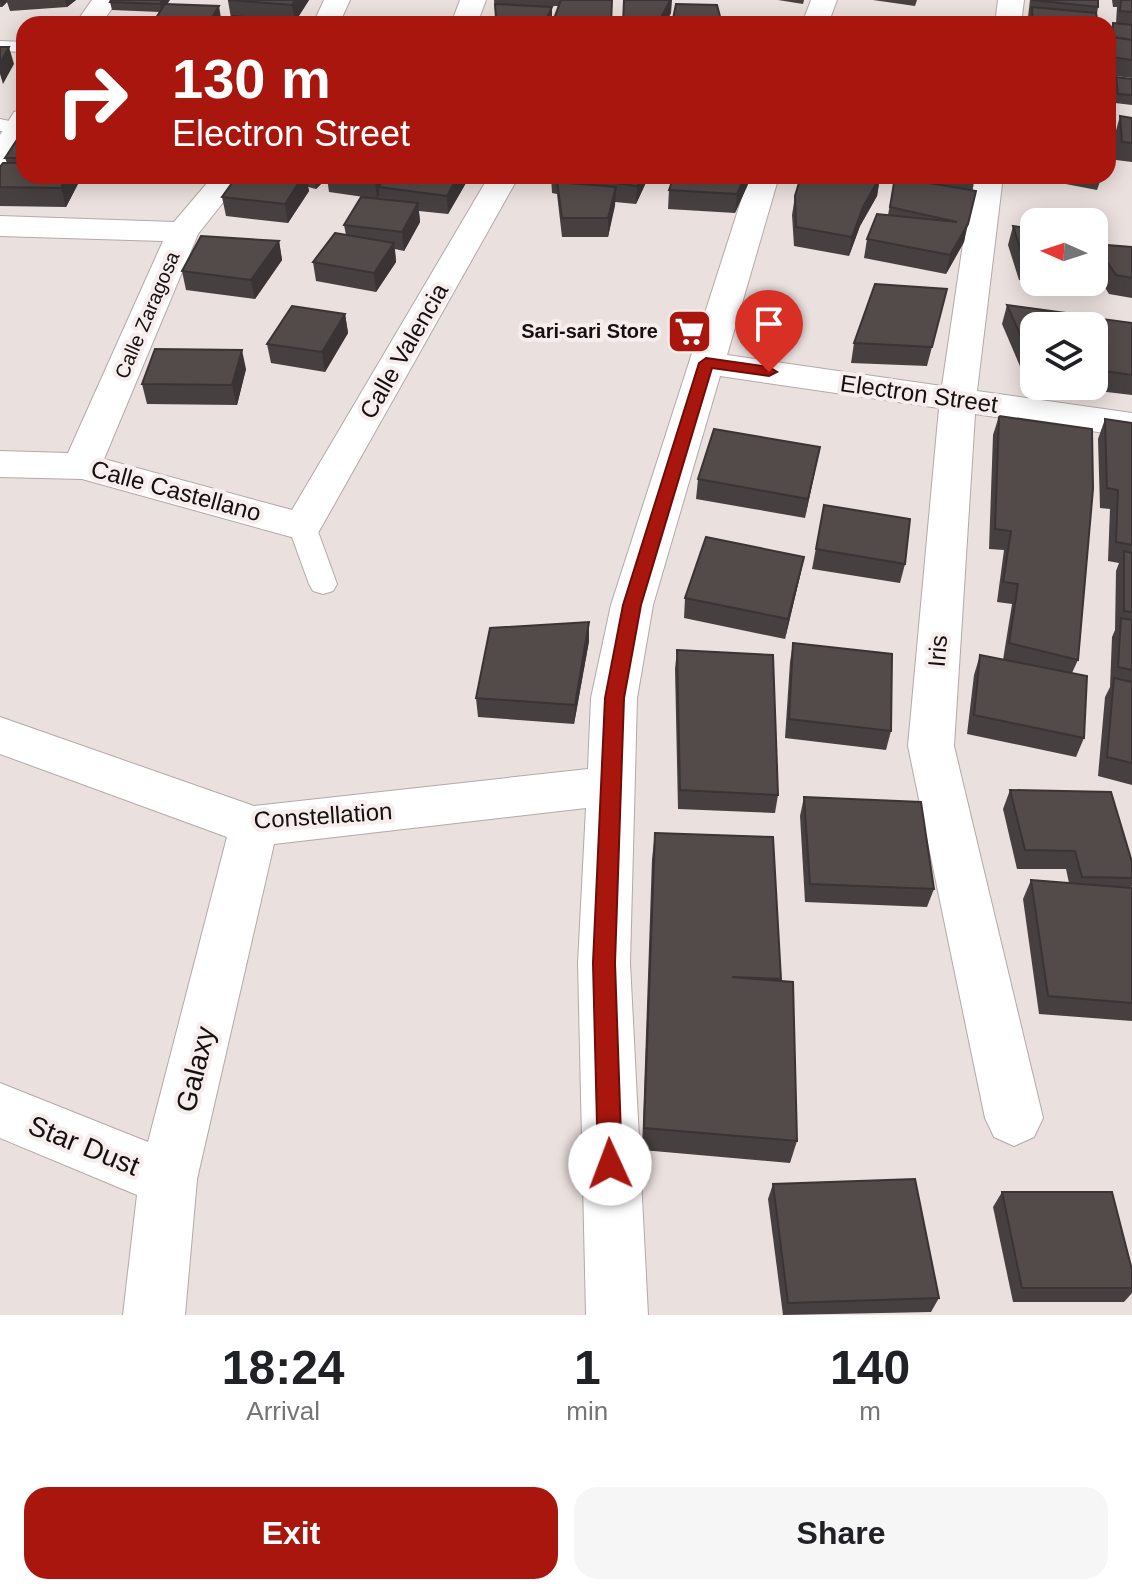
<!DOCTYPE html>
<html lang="en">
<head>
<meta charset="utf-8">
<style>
	:root { --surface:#fff; --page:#f6f6f6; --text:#202124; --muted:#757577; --accent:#a8160e }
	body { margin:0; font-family:Helvetica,sans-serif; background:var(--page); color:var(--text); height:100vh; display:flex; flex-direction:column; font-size:30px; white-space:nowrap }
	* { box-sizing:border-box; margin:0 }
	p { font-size:26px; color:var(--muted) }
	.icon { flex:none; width:44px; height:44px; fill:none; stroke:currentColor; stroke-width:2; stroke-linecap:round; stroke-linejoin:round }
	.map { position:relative; height:1315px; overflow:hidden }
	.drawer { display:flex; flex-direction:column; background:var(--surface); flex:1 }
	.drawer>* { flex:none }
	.guide { position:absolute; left:16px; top:16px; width:1100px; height:168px; border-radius:24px; box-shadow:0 4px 20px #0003; background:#a8160e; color:#fff; overflow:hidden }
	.needle { width:52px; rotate:273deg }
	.fabs { position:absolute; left:1020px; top:208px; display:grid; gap:16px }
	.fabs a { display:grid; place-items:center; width:88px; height:88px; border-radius:16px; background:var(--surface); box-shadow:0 4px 20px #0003; font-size:40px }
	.pin { position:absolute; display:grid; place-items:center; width:68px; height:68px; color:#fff; margin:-82px -34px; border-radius:50% 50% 50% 0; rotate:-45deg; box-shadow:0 0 8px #0007 }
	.pin .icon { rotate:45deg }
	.me { position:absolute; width:88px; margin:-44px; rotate:358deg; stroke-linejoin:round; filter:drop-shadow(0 0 6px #0008) }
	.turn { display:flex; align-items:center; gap:28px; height:168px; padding:0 24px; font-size:36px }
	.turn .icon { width:104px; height:104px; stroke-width:2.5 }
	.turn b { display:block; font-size:56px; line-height:68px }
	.eta { display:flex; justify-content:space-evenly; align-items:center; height:136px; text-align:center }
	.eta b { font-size:48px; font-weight:600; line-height:56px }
	.button { display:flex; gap:16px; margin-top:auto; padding:16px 24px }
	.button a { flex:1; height:92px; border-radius:24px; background:var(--accent); color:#fff; font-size:32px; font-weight:600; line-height:92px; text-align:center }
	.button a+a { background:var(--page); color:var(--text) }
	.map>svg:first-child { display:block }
</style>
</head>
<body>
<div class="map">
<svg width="1132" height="1315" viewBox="0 0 1132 1315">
	<rect width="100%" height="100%" fill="#eae0de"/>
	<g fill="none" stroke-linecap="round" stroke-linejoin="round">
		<defs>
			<g id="service">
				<path d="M0,41L24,42V52L0,51Z"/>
				<path d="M0,119L24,124V132L0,131Z"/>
				<path d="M302,517L312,519L316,526L337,584L333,591L323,594L313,591L309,584L288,526L292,519Z"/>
			</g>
			<g id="minor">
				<path d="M92,0H118L101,24H75Z"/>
				<path d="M324,0H350L339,24H313Z"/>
				<path d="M460,0H486L477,24H451Z"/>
				<path d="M811,0H837L828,24H802Z"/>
				<path d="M998,0H1024L1021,24H995Z"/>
				<path d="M24,109V144L11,166L0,169V135L14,112Z"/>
				<path d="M213,176H244L198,234L104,459L292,510L489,176H519L322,526L316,536L302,540L82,479L0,477V451L68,453L163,241L0,236V216L174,222Z"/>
				<path d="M749,176H779L727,355L942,386L973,176H1003L977,391L1132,413V437L975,414L954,746L1043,1118L1034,1137L1014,1146L994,1137L985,1118L908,746L939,408L720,376L653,605L637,698L630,963L648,1315H586L578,963L586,808L274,844L197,1179L185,1315H123L137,1195L0,1138V1083L148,1142L227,837L0,754V717L254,806L588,769L591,698L611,605Z"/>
			</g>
		</defs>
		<use href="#service" stroke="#b3a9a8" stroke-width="2"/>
		<use href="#minor" stroke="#b3a9a8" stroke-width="2"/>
		<use href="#service" fill="#fff" fill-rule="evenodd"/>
		<use href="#minor" fill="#fff" fill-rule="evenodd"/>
	</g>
	<g fill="#474040">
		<path d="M0,0H76L67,7L10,11L7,2L2,7H0Z"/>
		<path d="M309,0L295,22L272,21L273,24L231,18L228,1Z"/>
		<path d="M494,0H612L559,6H548L552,7V15L549,24H496Z"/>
		<path d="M778,0H804L803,4Z"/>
		<path d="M873,0H917L915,6Z"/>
		<path d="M1030,0H1098V7L1097,14L1028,24L1030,17H1028Z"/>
		<path d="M1112,0H1132V78L1108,75V50L1113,23H1116L1117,7H1113Z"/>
		<path d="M110,2L167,4L222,24L160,12L112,10Z"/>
		<path d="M1116,77L1132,79V105L1115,103L1113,87Z"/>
		<path d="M1120,116L1132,118V162L1116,160L1115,134Z"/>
		<path d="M24,135V176H77L79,182L66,207L0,206V167L7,163L5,158Z"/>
		<path d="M237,176H470L448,214L419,211L420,222L404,251L395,249L396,262L376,292L316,281L313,262L346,235L344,225L371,198L329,192L327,178L316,189L308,187L309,191L288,223L226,216L222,197Z"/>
		<path d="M551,176H649L636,204L615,202L608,237H562L557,194L552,193Z"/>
		<path d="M674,176H750L749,182L735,213L668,209L669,190Z"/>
		<path d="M898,176H975L964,242L946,274L864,258L867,239L888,215L895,177L898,178Z"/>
		<path d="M1030,176H1102L1097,190L1029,177Z"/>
		<path d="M880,177L877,196L860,226L849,256L794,246L792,215L795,196Z"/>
		<path d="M1013,226L1034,229V282H1094V237L1095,244L1132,247V298L1109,294L1099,278L1093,295L1019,280L1008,245Z"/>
		<path d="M279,241L282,260L255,299L186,290L182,271Z"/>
		<path d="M947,289L927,366L851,363L854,343Z"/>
		<path d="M1007,305L1034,326V374L1022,371L1002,324Z"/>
		<path d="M345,314L348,333L325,372L271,363L267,344Z"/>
		<path d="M1094,318L1132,323V395L1098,391L1094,370V326H1091Z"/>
		<path d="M246,369L237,405L147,404L142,384Z"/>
		<path d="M999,416L1078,660L1072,673L1084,738L1076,757L967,734L974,675L980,655L1003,660L1012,604L997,602L1004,550L989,549L993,435Z"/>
		<path d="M1105,419L1132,423V785L1098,776L1105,697L1110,687L1112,637L1115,630L1116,571L1119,563L1108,561L1110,509L1100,508L1098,439Z"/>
		<path d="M820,447L805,518L696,499L698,479Z"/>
		<path d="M824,505L905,564L900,583L812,569Z"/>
		<path d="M804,557L800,576L785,639L684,618L685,598Z"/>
		<path d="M589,622V641L574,724L478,717L476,698Z"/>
		<path d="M793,643L891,731L886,750L785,738L790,662Z"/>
		<path d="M677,650L778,795L775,813L678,809L675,669Z"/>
		<path d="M1010,790L1132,862V886L1131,888H1132V1021L1039,1014L1023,899L1031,880L1069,883L1066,869H1017L1003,809Z"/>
		<path d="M804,797L934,889L927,907L805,902L800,816Z"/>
		<path d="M655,833L781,979L797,1141L790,1163L642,1150L652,859Z"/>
		<path d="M773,1184L939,1298L931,1312L783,1315L768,1199Z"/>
		<path d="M1002,1192L1132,1270V1293L1124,1302H1013L993,1207Z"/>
	</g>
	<g fill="#3a3434">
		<path d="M0,0H7V2L2,7Z"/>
		<path d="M65,0H76L67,7Z"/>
		<path d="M162,0H170L162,12L160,4Z"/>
		<path d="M295,0H309L295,22L292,5Z"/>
		<path d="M670,0H672L671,13L666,24H658Z"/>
		<path d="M219,6L222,24H208Z"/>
		<path d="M552,7V15L549,24H545Z"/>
		<path d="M9,47L14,64L3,84L0,74V63Z"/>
		<path d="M67,176H77L79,182L66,207L61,188Z"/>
		<path d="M303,176H306L309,191L288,223L285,204Z"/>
		<path d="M314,176H327V178L316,189Z"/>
		<path d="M378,176H391L379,187V195L377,198L375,180Z"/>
		<path d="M458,176H470L448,214L447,196Z"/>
		<path d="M642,176H649L636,204L637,186Z"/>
		<path d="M745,176H750L749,182L735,213L737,194Z"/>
		<path d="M880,177L877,196L860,226L849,256L852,237L863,207Z"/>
		<path d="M616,187L615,206L608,237V218Z"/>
		<path d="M418,203L420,222L404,251L402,232Z"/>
		<path d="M968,224L964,242L946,274L950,255Z"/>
		<path d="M279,241L282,260L255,299L251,280Z"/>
		<path d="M394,243L396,262L376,292L374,273Z"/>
		<path d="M345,314L348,333L325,372L322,352Z"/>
		<path d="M242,350L246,369L237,405L232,385Z"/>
		<path d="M820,447L816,466L805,518L808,499Z"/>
		<path d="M804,557L800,576L785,639L788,619Z"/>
		<path d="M589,622V641L574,724L575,705Z"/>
	</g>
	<g fill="#534b4a" stroke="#3a3434" stroke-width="2">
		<path d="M111,0H162L160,4L110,2Z"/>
		<path d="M228,0H295L292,5Z"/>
		<path d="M561,0H612L611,24H552Z"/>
		<path d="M624,0H670L658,24H623Z"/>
		<path d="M1032,0H1098V7Z"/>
		<path d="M1121,0H1132V12L1120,11Z"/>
		<path d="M165,4L219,6L208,24H152Z"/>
		<path d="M495,4L552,7L545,22L496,18Z"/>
		<path d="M676,4L717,5L722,24H672Z"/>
		<path d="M1032,7L1096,13L1098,24H1033Z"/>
		<path d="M232,16L272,19L268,24H226Z"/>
		<path d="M840,19L875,24H839Z"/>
		<path d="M1113,23L1132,25V40L1112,37Z"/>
		<path d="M1112,37L1132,40V60L1110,57Z"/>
		<path d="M0,47H9L0,63Z"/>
		<path d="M1116,77L1132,79V95L1118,94Z"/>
		<path d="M1120,116L1132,118V143L1122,142Z"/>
		<path d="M20,135H24V158H5Z"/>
		<path d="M3,163H24V176H67L61,188L0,187V167Z"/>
		<path d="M237,176H303L285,204L222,197Z"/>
		<path d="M345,176H378L375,180Z"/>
		<path d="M385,176H458L447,196L379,187Z"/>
		<path d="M563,176H642L637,186Z"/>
		<path d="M674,176H745L737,194L669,190Z"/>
		<path d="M801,176H871L880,177L863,207L852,237L796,227L795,196Z"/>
		<path d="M951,176H975V178Z"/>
		<path d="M895,177L976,191L968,224L950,255L867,239L877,214L957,222L890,207Z"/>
		<path d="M557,182L616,187L608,218H562Z"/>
		<path d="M361,197L418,203L402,232L344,225Z"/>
		<path d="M1013,226L1034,229V263L1024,261Z"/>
		<path d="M335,233L394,243L374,273L313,262Z"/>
		<path d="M201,236L279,241L251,280L182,271Z"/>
		<path d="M1094,237L1099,276L1094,275Z"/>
		<path d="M1095,244L1132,247V278L1116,275Z"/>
		<path d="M875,284L947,289L932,347L854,343Z"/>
		<path d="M1007,305L1080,315L1082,326H1034V353L1028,352Z"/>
		<path d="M292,306L345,314L322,352L267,344Z"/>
		<path d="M1094,318L1132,323V375L1105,371Z"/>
		<path d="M155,349L242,350L232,385L142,384Z"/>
		<path d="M999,416L1092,429L1093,489L1078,660L1009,643L1018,584L1003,582L1011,531L995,529Z"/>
		<path d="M1105,419L1132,423V545L1116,542L1118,490L1107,488Z"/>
		<path d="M714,429L820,447L808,499L698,479Z"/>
		<path d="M824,505L910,519L905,564L816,549Z"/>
		<path d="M706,537L804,557L788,619L685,598Z"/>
		<path d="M1124,551L1132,553V612L1124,611Z"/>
		<path d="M1121,618L1132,620V670L1118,667Z"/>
		<path d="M589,622L575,705L476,698L490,628Z"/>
		<path d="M793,643L892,654L891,731L789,719Z"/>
		<path d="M677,650L773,655L778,795L680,790Z"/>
		<path d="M980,655L1087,676L1084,738L974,715Z"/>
		<path d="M1114,678L1132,682V763L1107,757Z"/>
		<path d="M1010,790L1111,792L1132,862V878L1082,877L1075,851L1025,850Z"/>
		<path d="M804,797L921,802L934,889L810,884Z"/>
		<path d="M655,833L773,837L781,979L732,977L793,982L797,1141L644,1128Z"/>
		<path d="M1031,880L1132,888V1003L1048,996Z"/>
		<path d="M915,1179L939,1298L788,1303L773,1184Z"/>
		<path d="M1002,1192H1112L1132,1270V1288H1022Z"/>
	</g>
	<path fill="#a8160e" stroke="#6d0e09" stroke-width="2" d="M706,358L769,367L777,372L769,376L712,368L641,605L624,698L615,963L622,1164L619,1172L610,1176L601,1172L598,1164L593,963L605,698L623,605L699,363Z"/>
	<defs>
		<symbol id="supermarket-square" viewBox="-11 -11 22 22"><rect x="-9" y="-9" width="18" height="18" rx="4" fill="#a8160e" stroke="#f7edec"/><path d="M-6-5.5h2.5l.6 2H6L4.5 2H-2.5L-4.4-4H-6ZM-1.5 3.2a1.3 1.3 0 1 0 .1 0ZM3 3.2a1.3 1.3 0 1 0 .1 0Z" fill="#fff"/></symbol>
	</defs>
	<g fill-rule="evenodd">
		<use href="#supermarket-square" x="664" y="306" width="51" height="51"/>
	</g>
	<g text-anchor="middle" stroke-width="8" stroke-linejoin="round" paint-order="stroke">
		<g font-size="20" fill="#141110" stroke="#f7edec">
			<text transform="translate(147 315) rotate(-67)" y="7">Calle Zaragosa</text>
		</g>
		<g font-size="20" font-weight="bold" fill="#141110" stroke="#f7edec" text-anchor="end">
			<text x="658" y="338">Sari-sari Store</text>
		</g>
		<g font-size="24" fill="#141110" stroke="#f7edec">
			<text transform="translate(404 351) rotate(-60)" y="8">Calle Valencia</text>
			<text transform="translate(919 394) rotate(8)" y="8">Electron Street</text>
			<text transform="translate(176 491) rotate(15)" y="8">Calle Castellano</text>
			<text transform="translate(938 651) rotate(-85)" y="8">Iris</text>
			<text transform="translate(323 816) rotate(-4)" y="8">Constellation</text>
		</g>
		<g font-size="28" fill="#141110" stroke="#f7edec">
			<text transform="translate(195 1069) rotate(-76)" y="10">Galaxy</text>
			<text transform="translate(84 1145) rotate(22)" y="10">Star Dust</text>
		</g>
	</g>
</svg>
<div class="fabs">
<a><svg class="needle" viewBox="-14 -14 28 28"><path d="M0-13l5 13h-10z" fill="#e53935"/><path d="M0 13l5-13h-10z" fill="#757577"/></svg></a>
<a><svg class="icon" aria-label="layers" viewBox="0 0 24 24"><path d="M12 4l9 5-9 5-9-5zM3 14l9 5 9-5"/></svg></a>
</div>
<div class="pin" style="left:769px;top:372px;background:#d93025"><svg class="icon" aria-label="arrive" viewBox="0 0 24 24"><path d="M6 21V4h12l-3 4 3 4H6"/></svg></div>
<svg class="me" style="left:610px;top:1164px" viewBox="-20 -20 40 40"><circle r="19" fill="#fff"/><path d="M0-13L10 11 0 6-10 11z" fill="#a8160e"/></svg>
<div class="guide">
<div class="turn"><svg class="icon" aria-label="right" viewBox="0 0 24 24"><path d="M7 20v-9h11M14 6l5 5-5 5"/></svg><div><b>130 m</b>Electron Street</div></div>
</div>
</div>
<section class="drawer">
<div class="eta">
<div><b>18:24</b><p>Arrival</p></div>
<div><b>1</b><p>min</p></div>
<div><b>140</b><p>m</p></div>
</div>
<div class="button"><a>Exit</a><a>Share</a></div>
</section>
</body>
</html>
